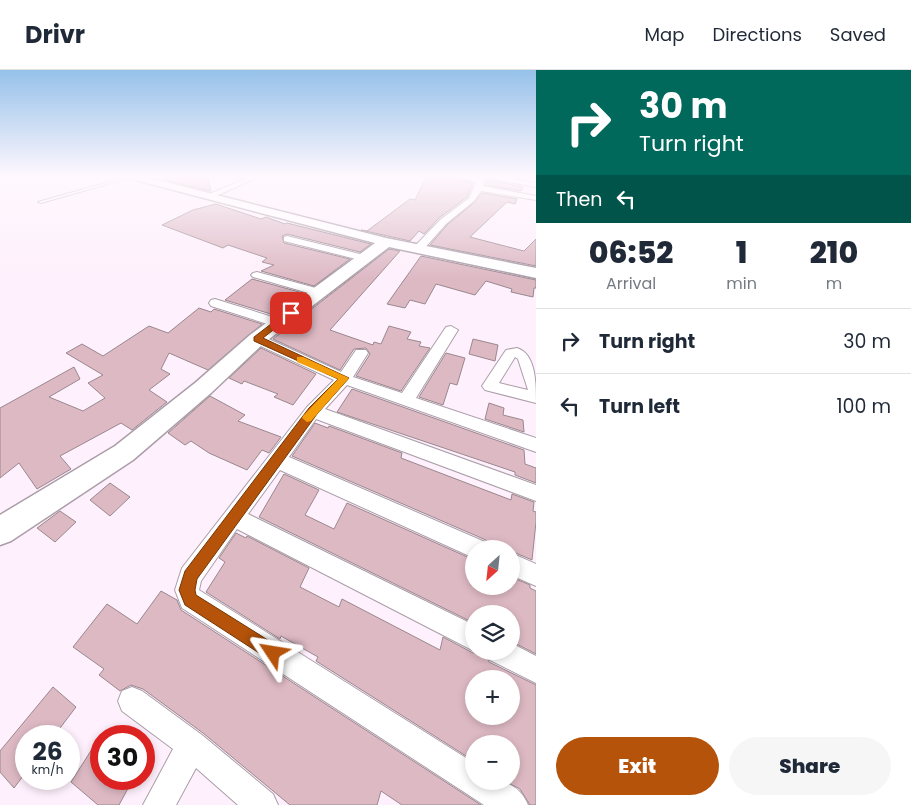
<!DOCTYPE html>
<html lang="en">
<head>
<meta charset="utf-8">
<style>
	:root { --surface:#fff; --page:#f6f6f7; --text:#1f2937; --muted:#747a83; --line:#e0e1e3; --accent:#b45309 }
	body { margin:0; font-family:Poppins,sans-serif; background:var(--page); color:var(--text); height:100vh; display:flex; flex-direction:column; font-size:19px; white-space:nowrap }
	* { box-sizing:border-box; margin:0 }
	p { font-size:16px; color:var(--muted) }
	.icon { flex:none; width:28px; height:28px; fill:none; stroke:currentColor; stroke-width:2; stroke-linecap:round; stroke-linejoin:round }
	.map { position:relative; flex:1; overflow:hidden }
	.drawer { display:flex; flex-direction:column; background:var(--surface); width:375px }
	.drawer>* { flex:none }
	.guide { background:#00695c; color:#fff; overflow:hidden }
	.needle { width:32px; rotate:207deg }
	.buttons { position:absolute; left:465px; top:470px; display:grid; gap:10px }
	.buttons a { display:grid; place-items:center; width:55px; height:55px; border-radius:50%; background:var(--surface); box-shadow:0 2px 8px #0003; font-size:25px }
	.speed { position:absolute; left:15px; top:655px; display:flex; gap:10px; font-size:25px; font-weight:700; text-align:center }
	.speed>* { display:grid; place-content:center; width:65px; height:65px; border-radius:50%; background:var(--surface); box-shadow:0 2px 8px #0003; line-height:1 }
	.speed small { font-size:12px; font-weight:400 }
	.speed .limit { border:8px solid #d22; background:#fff; color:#111 }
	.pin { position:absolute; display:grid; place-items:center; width:42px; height:42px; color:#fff; margin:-21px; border-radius:10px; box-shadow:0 2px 8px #0006 }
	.me { position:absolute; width:55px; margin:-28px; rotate:303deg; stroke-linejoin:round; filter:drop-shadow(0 0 4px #0008) }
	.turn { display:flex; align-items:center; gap:18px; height:105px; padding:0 20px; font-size:22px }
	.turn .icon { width:65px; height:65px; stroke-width:2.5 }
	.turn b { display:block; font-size:35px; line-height:42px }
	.then { display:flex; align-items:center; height:48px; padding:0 20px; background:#0003; gap:10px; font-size:19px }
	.eta { display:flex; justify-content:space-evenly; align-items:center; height:85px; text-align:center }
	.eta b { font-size:30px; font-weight:800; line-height:35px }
	.button { display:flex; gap:10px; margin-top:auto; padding:10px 20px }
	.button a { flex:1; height:58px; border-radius:30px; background:var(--accent); color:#fff; font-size:20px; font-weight:800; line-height:58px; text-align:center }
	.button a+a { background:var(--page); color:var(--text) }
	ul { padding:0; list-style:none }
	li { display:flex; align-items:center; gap:15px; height:65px; padding:0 20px; border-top:1px solid var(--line) }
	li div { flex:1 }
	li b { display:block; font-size:19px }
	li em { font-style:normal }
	header { display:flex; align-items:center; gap:30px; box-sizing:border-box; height:70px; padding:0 25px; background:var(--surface); border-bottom:1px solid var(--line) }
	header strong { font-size:24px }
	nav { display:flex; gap:28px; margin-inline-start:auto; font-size:18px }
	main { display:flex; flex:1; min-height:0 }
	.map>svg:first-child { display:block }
</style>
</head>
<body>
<header>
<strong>Drivr</strong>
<nav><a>Map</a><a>Directions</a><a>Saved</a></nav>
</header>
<main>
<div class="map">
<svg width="536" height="735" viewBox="0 0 536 735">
	<rect width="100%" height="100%" fill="#fef0fc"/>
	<g fill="#ddb9c4" stroke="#99888d" fill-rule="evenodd">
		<path d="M164,107H208L211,121L164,110Z"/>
		<path d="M426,107H456L458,109L473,113L467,127L439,148L424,164L419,161L410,171L361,160L367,161L410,129L415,130Z"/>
		<path d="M488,110L519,116L523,117L521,121L485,115Z"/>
		<path d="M482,123L517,129L515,134L507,132L470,167L524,181L536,169V196L430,175L447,155L475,132Z"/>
		<path d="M216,134L261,149L266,147L285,154L287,153L371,174L360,182L287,164L282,166L284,173L350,189L314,216L261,201L274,195L262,192L267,188L228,175L223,178L162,155L193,140Z"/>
		<path d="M389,179L400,181L330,260L373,275L374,272L381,274L389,256L411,262L407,269L421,272L419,276L430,278L401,321L356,306L370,284L366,278L354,279L340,300L273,269Z"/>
		<path d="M421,186L536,210V218H534L533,227L511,222L512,219L486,211L475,225L436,214L425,234L410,230L405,238L387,234Z"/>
		<path d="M252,209L303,223L274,245L225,230Z"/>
		<path d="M199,238L211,242L214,239L262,254L208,300L169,283L161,299L170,304L149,320L167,332L132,360L121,353L60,386L71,399L37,419L19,393L0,408V338L74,297L80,309L49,327L83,341L105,328L88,313L103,305L66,283L82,274L103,286L149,256L168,263Z"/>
		<path d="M473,269L498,275L495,291L469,284Z"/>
		<path d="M261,278L316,304L293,335L274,327L278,324L244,311L242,314L229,308Z"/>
		<path d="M446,283L465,288L457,315L450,313L443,335L419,327Z"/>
		<path d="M352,319L524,380L525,394L536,398V413L515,405V402L337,342Z"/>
		<path d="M210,326L245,345L238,351L281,367L269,383L262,380L247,400L209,383L191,371L185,375L168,363Z"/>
		<path d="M489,333L504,338L503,345L523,350L524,362L485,349Z"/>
		<path d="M315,353L328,358L329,356L402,383L401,388L511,430L512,424L534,432L533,441L536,442V452L532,490L511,481V479H490L486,470L292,386Z"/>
		<path d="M284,404L319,420L305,445L334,459L347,433L474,490V516H511V507L530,515V518L536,521V584L511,571V544H474V553L259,447Z"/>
		<path d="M110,413L130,427L110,446L90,430Z"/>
		<path d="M60,441L76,452L55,472L37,458Z"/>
		<path d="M236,463L246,468L247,466L309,498L300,517L339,537L342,529L440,580L443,567L473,583L484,581L489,592L536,615V735H530L520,719L505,711H511V674H474V691L316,591L318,587L281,566L280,569L206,522L225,492L219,488ZM474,609H511V646H474Z"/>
		<path d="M161,521L177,530L181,540L481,735H402L381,721L377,735H290L203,663L143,619L131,615L120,621L99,605L104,599L73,577L107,534L137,554Z"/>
		<path d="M53,617L76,637L54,666H26V702L14,718L0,702V681Z"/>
		<path d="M101,665V709H133L119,735H98L71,712Z"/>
	</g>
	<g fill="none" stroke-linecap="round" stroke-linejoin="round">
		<defs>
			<path id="lane" d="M127,107H132L41,133L38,132Z"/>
			<g id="street">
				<path d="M250,107H259L209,129L202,127Z"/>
				<path d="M458,107H501L536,113V117L488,108L484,111L483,116L536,126V130L481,121L474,131L446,154L423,180H415V176L440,150L469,128L476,112Z"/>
				<path d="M287,166L368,186L369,188L364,191L284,171V167Z"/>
				<path d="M257,202L323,220L325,222L319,226L253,207L251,205L253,203Z"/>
				<path d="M215,229L282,250L283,253L277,257L211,236L209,233L211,230Z"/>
				<path d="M451,256L458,260L416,328L536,368V382L347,315L325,339L536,415V431L316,349L289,387L485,472L488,479H474V488L280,400L248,444L474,555V581L237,459L201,511L199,520L474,693V711C498,711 517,709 528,735H484L182,538L175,520L182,498L307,337L334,310L252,272L250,269L252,266H262L341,302L356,280H366L368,283L353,307L402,323L446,257Z"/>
				<path d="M517,278C536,284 536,313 536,333L485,320L482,316L506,280ZM515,287L518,289L528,320L499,313Z"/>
				<path d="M511,483L536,494V516L511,505Z"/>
				<path d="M511,573L536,586V613L490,590L486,581H511Z"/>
				<path d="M132,617L142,621L202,665L273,724L278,735H238L196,698L176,735H143L173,679L122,641L118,631L122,621Z"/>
			</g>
			<path id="secondary" d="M131,107H146L386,168L536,198V208L389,177L264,273L211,323L133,390L11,471L0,475V445L115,376L195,313L250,265L375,173L132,109Z"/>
		</defs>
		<use href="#lane" stroke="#ab9ea9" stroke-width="2"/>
		<use href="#street" stroke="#ab9ea9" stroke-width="2"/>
		<use href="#secondary" stroke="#ab9ea9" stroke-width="3"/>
		<use href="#lane" fill="#fff" fill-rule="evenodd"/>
		<use href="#street" fill="#fff" fill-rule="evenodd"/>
		<use href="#secondary" fill="#fff" fill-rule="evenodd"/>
	</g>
	<linearGradient id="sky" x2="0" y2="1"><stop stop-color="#96c1ea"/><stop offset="0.51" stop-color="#fff8fe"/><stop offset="1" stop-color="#fff8fe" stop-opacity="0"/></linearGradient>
	<rect width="536" height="209" fill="url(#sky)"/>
	<path fill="#b45309" stroke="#753606" d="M288,241L295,243L263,268L349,308L317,344L197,509L195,520L196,525L279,577L282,583L279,589L273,592L185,535L179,520L185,501L309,338L338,309L254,271V267Z"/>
	<path fill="#f59e0b" d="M297,287H303L349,308L311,351L307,352L302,348L303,346L338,309L297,292Z"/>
</svg>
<div class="buttons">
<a><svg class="needle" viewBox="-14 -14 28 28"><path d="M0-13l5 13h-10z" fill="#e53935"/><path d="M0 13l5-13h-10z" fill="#747a83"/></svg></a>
<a><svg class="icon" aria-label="layers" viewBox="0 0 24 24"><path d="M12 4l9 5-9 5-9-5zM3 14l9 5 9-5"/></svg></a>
<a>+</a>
<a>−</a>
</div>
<div class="speed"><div>26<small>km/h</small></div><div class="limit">30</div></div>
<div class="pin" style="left:291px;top:243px;background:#d93025"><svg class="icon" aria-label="arrive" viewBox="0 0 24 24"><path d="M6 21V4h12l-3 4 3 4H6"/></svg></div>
<svg class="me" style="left:273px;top:583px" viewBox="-20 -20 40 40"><path d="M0-17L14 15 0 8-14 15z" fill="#b45309" stroke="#fff" stroke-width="4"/></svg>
</div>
<section class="drawer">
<div class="guide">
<div class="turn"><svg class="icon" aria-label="right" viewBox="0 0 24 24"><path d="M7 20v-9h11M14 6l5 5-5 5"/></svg><div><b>30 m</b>Turn right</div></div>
<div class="then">Then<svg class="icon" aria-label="left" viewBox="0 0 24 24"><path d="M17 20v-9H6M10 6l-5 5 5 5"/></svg></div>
</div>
<div class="eta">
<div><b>06:52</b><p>Arrival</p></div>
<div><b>1</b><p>min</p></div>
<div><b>210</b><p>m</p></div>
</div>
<ul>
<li><svg class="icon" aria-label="right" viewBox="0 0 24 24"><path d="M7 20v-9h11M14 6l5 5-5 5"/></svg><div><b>Turn right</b></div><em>30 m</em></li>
<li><svg class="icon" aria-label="left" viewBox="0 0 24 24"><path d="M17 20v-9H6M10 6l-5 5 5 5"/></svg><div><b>Turn left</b></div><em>100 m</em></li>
</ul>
<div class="button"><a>Exit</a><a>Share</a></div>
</section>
</main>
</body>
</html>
